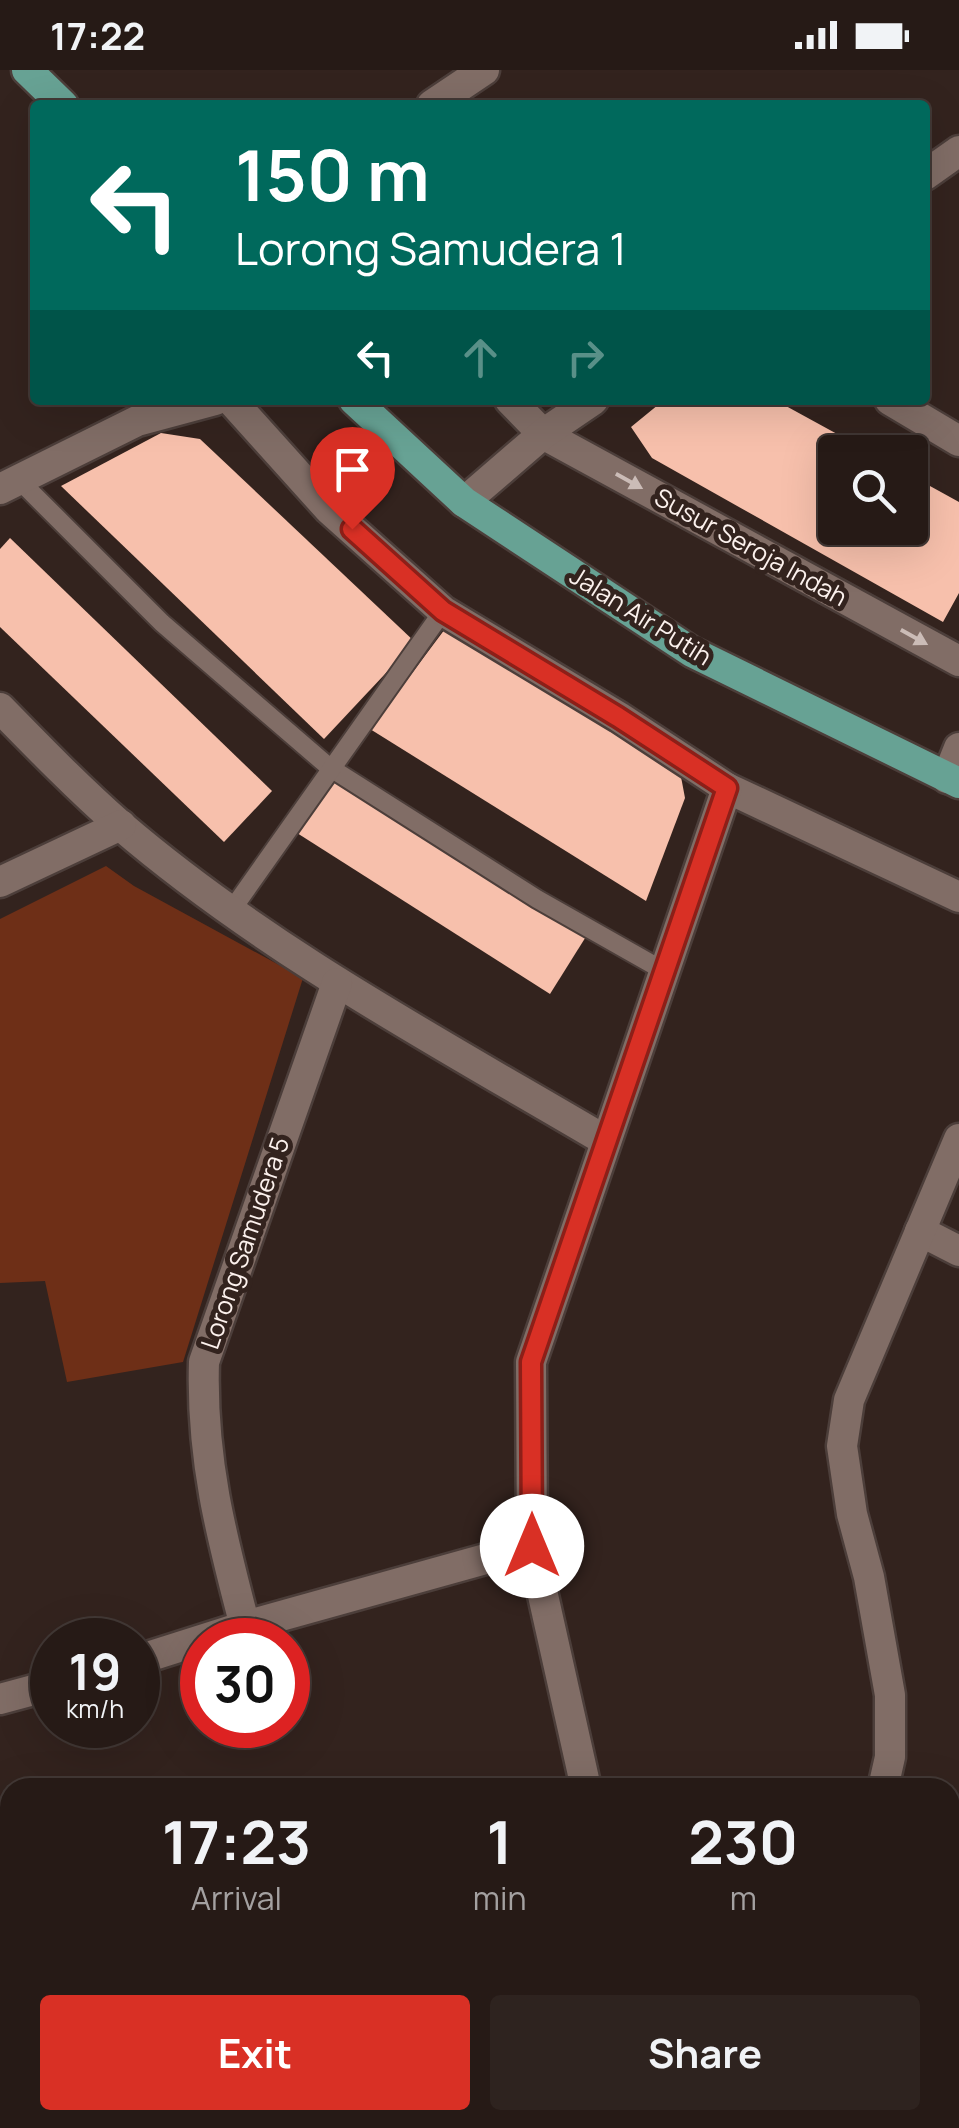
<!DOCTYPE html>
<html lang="en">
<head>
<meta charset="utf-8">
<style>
	:root { --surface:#261a16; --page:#2e231f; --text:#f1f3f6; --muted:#a4a1a1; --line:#423835; --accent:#d93025 }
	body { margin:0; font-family:Manrope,sans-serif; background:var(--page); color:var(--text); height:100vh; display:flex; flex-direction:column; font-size:38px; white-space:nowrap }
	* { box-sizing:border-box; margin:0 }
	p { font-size:32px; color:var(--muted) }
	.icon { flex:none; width:55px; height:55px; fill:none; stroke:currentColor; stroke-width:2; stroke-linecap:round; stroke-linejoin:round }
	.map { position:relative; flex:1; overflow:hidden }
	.side { position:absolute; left:0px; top:1708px; width:960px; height:352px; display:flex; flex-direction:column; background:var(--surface); border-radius:30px 30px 0 0; box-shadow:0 10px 40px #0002,0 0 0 2px var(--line) }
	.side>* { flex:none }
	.top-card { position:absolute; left:30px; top:30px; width:900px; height:305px; border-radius:10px; box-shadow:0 10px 40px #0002,0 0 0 2px var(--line); background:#00695c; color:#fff; overflow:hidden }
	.tools { position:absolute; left:818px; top:365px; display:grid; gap:20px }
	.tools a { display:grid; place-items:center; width:110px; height:110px; border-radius:10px; background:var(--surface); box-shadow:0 10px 40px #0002,0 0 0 2px var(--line); font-size:50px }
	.speed { position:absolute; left:30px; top:1548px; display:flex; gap:20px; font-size:50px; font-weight:700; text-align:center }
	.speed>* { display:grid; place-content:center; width:130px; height:130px; border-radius:50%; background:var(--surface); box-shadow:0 10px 40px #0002,0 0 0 2px var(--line); line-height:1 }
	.speed small { font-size:25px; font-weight:400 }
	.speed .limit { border:15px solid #d22; background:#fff; color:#111 }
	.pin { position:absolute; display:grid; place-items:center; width:85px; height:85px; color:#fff; margin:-102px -42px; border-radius:50% 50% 50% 0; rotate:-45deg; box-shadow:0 0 10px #0007 }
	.pin .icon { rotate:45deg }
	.me { position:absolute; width:110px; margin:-55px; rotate:0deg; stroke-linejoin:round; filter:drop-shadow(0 0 8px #0008) }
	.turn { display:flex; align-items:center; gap:35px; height:210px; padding:0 40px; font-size:45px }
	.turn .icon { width:130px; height:130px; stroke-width:2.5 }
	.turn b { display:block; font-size:70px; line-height:85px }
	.lanes { display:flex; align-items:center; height:95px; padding:0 40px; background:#0003; justify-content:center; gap:50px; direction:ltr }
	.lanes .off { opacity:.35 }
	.eta { display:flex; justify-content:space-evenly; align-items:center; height:170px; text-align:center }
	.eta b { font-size:60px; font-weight:700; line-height:70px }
	.primary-button { display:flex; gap:20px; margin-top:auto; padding:20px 40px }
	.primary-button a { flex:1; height:115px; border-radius:10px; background:var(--accent); color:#fff; font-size:40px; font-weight:700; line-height:115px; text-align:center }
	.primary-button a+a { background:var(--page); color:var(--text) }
	.status { display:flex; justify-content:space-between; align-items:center; height:70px; padding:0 50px; background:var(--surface); direction:ltr }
	.status svg { height:28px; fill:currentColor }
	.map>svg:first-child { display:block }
</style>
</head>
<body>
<div class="status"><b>17:22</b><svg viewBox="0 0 49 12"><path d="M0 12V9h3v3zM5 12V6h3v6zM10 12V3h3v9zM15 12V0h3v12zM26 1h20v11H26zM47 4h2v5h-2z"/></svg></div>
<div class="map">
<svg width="959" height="2058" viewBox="0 0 959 2058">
	<rect width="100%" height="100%" fill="#33231e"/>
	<path fill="#6e2f17" d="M106,796L134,816L303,908L183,1292L67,1312L45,1211L0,1213V849Z"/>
	<g fill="#f7c0ac">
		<path d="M664,330H775L870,382H835V458H910V405L959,432V523L943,552L652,388L631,357Z"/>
		<path d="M161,363L200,369L415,572L324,669L61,416Z"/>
		<path d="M10,468L272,721L224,772L0,557V479Z"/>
		<path d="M448,555L678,691L685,728L646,831L370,659Z"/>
		<path d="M334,704L587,865L550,924L297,763Z"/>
	</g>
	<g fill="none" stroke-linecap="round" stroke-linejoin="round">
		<defs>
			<g id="lane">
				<path d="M18,409L162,553L329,697L537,829L664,901"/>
				<path d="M231,841L443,541"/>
			</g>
			<g id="street">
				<path d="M432,35L484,0"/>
				<path d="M925,105L959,81"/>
				<path d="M231,330L329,439L443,541L619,647L727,718L959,827"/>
				<path d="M510,330L543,364L959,591"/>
				<path d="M890,330L959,371"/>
				<path d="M0,419L137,351L215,330"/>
				<path d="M464,432L543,364L593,330"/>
				<path d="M0,638C39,678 78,718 120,755C267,881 440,973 606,1071"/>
				<path d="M947,708L959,678"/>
				<path d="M0,812L121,755"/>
				<path d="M920,1161L959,1181"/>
				<path d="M245,1556C221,1465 201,1388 204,1292L337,913"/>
				<path d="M138,1590L245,1556L532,1476"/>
				<path d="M0,1629L52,1615"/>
				<path d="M586,1718L532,1476L531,1292L727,718"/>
				<path d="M883,1718L890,1687V1625L869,1507L852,1444L842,1376L849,1330L959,1069"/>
				<path d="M950,1772L959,1769"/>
				<path d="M0,1861L10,1916"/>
				<path d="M0,2000L10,1997"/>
				<path d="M11,2058L39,2050"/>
			</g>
			<g id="primary">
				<path d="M27,0L63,35"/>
				<path d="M354,330L464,432L692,582L959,713"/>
			</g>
		</defs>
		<use href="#lane" stroke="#4c3e3a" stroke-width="22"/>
		<use href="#street" stroke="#4c3e3a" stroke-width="35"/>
		<use href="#primary" stroke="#4c3e3a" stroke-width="35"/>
		<use href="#lane" stroke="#816d66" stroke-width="18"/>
		<use href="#street" stroke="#816d66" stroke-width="30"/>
		<use href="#primary" stroke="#67a294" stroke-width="30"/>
	</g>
	<defs><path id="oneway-solid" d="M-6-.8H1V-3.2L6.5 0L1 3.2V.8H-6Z" transform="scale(2.5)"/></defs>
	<g fill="#cbbcb7">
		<use href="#oneway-solid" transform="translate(629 411) rotate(29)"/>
		<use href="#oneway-solid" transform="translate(914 567) rotate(29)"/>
	</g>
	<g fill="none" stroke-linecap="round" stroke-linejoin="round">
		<defs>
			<path id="route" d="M352,459L443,541L618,647L727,718L531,1292L532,1476"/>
		</defs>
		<use href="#route" stroke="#8d1f18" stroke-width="25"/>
		<use href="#route" stroke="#d93025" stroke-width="18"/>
	</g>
	<g text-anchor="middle" stroke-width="10" stroke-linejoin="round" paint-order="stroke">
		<g font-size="25" fill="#fcf1ed" stroke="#33231e">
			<text transform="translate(751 477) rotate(29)" y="9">Susur Seroja Indah</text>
			<text transform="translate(641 546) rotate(32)" y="9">Jalan Air Putih</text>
			<text transform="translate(245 1173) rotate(-71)" y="9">Lorong Samudera 5</text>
		</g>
	</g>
</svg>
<div class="tools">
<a><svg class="icon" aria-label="search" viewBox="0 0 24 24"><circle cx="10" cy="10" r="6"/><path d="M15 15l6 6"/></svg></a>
</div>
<div class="speed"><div>19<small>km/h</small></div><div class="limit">30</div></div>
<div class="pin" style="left:352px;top:459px;background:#d93025"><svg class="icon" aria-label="arrive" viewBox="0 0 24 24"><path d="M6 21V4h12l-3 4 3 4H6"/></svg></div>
<svg class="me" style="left:532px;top:1476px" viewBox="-20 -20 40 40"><circle r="19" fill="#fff"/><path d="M0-13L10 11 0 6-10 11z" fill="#d93025"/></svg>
<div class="top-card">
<div class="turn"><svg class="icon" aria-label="left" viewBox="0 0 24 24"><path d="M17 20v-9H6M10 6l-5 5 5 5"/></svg><div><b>150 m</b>Lorong Samudera 1</div></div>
<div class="lanes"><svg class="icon" aria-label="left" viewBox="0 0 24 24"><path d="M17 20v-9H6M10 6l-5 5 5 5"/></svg><svg class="icon off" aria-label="ahead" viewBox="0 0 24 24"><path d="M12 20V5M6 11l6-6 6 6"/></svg><svg class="icon off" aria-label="right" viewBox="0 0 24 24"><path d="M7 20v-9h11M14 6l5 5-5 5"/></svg></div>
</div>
<section class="side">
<div class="eta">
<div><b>17:23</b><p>Arrival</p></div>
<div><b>1</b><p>min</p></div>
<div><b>230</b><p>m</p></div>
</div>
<div class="primary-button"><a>Exit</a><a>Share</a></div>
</section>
</div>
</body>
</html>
